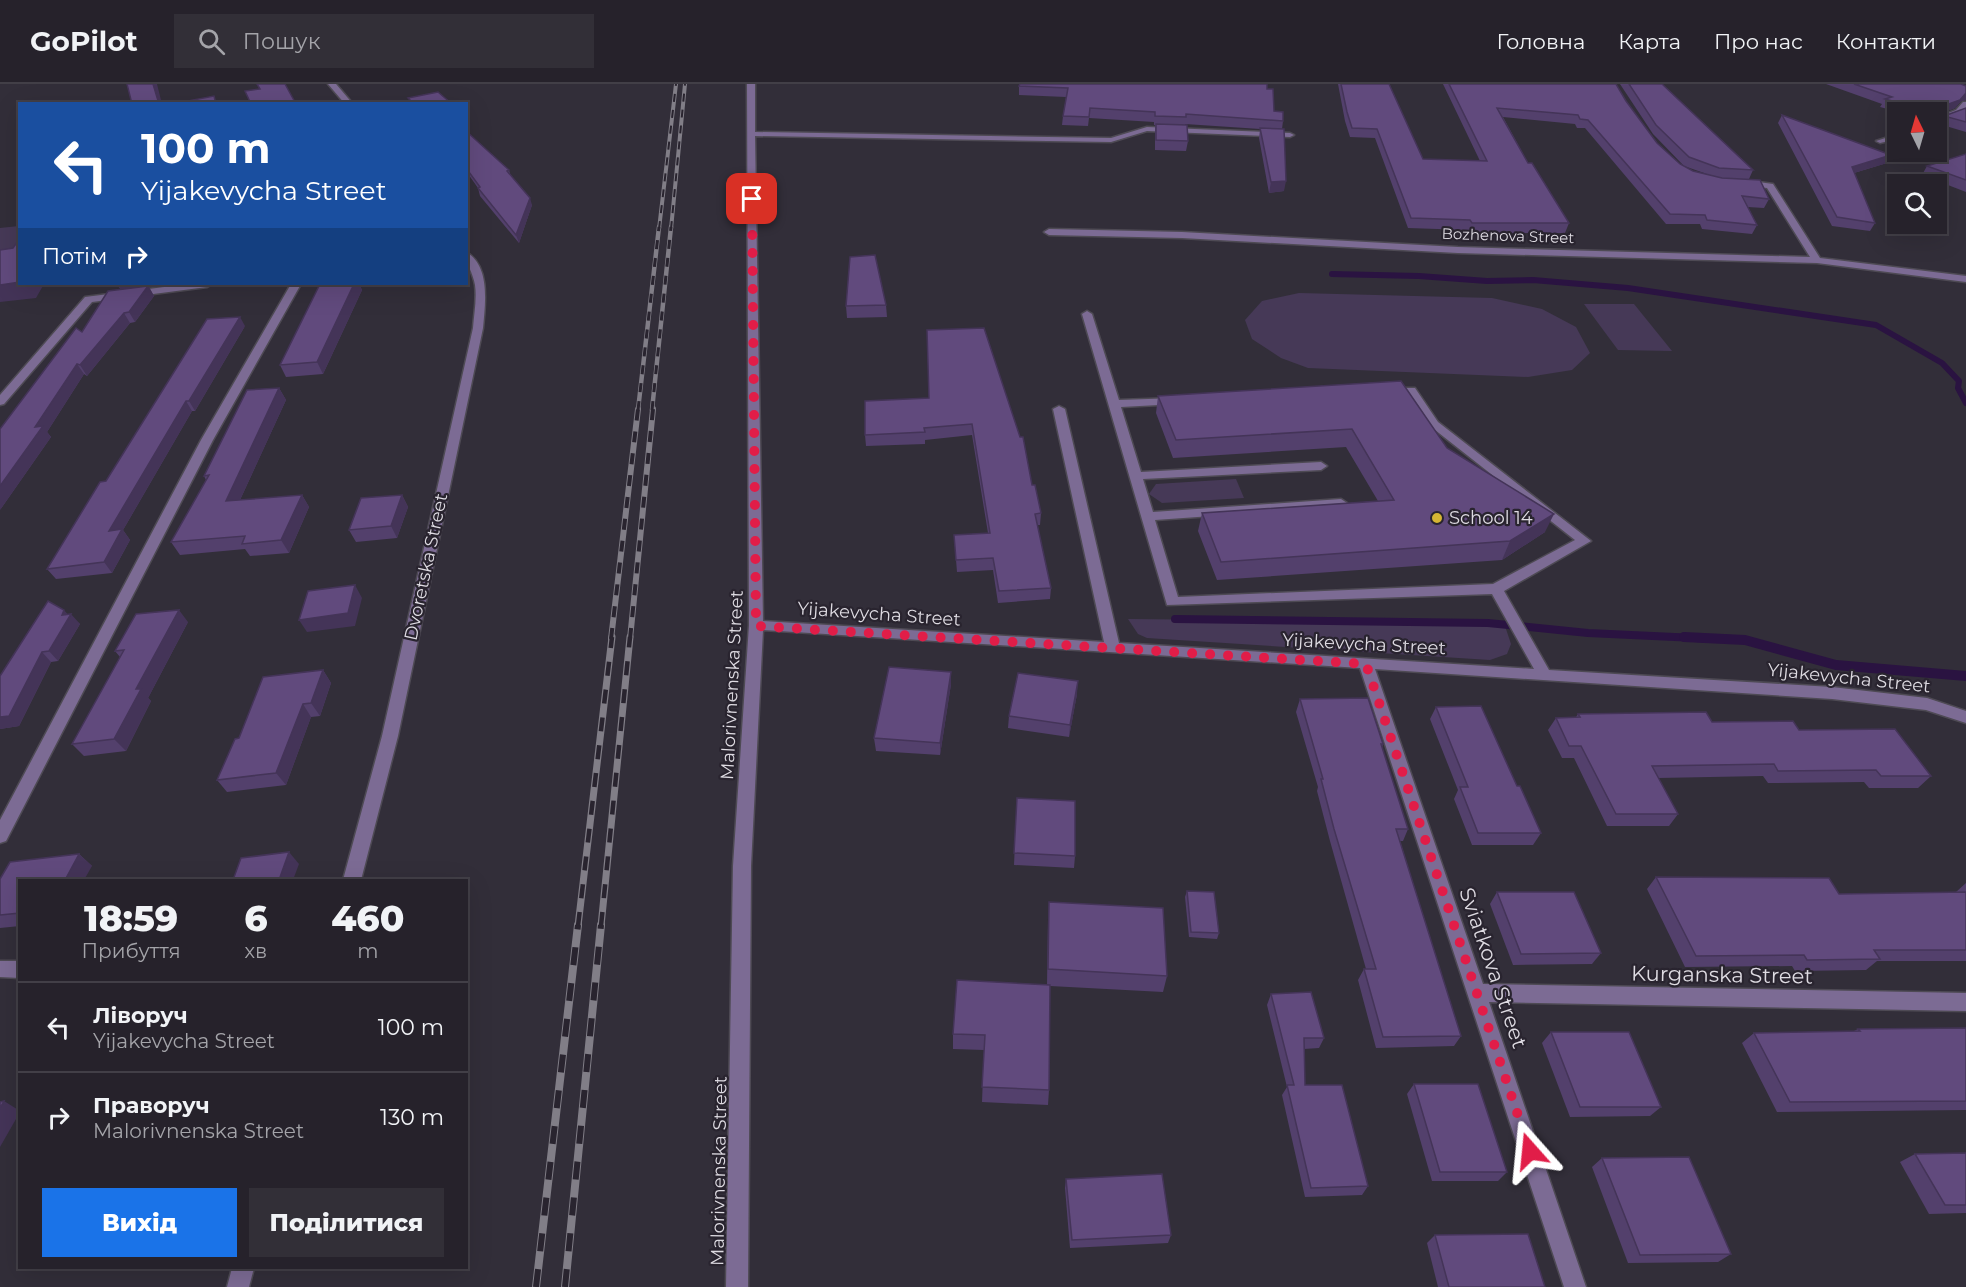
<!DOCTYPE html>
<html lang="uk">
<head>
<meta charset="utf-8">
<style>
	:root { --surface:#26222b; --page:#322f37; --text:#f1f3f6; --muted:#a4a4a9; --line:#423f47; --accent:#1a73e8 }
	body { margin:0; font-family:Montserrat,sans-serif; background:var(--page); color:var(--text); height:100vh; display:flex; flex-direction:column; font-size:22px; white-space:nowrap }
	* { box-sizing:border-box; margin:0 }
	p { font-size:20px; color:var(--muted) }
	.icon { flex:none; width:33px; height:33px; fill:none; stroke:currentColor; stroke-width:2; stroke-linecap:round; stroke-linejoin:round }
	.map { position:relative; flex:1; overflow:hidden }
	.sheet { position:absolute; left:18px; top:795px; width:450px; height:390px; display:flex; flex-direction:column; background:var(--surface); border-radius:0px; box-shadow:0 6px 24px #0002,0 0 0 2px var(--line) }
	.sheet>* { flex:none }
	.banner { position:absolute; left:18px; top:18px; width:450px; height:183px; border-radius:0px; box-shadow:0 6px 24px #0002,0 0 0 2px var(--line); background:#1a4fa0; color:#fff; overflow:hidden }
	.needle { width:39px; rotate:355deg }
	.controls { position:absolute; left:1887px; top:18px; display:grid; gap:12px }
	.controls a { display:grid; place-items:center; width:60px; height:60px; border-radius:0px; background:var(--surface); box-shadow:0 6px 24px #0002,0 0 0 2px var(--line); font-size:30px }
	.pin { position:absolute; display:grid; place-items:center; width:51px; height:51px; color:#fff; margin:-26px; border-radius:12px; box-shadow:0 3px 9px #0006 }
	.me { position:absolute; width:66px; margin:-33px; rotate:342deg; stroke-linejoin:round; filter:drop-shadow(0 0 4px #0008) }
	.turn { display:flex; align-items:center; gap:21px; height:126px; padding:0 24px; font-size:27px }
	.turn .icon { width:78px; height:78px; stroke-width:2.5 }
	.turn b { display:block; font-size:42px; line-height:51px }
	.then { display:flex; align-items:center; height:57px; padding:0 24px; background:#0003; gap:12px; font-size:22px }
	.eta { display:flex; justify-content:space-evenly; align-items:center; height:102px; text-align:center }
	.eta b { font-size:36px; font-weight:800; line-height:42px }
	.button { display:flex; gap:12px; margin-top:auto; padding:12px 24px }
	.button a { flex:1; height:69px; border-radius:0px; background:var(--accent); color:#fff; font-size:24px; font-weight:800; line-height:69px; text-align:center }
	.button a+a { background:var(--page); color:var(--text) }
	ul { padding:0; list-style:none }
	li { display:flex; align-items:center; gap:18px; height:90px; padding:0 24px; border-top:2px solid var(--line) }
	li div { flex:1 }
	li b { display:block; font-size:22px }
	li em { font-style:normal }
	header { display:flex; align-items:center; gap:36px; box-sizing:border-box; height:84px; padding:0 30px; background:var(--surface); border-bottom:2px solid var(--line) }
	header strong { font-size:28px }
	nav { display:flex; gap:33px; margin-inline-start:auto; font-size:21px }
	.search { width:420px; height:54px; background:var(--page); display:flex; align-items:center; gap:15px; box-sizing:border-box; padding:0 21px; border-radius:0px; color:var(--muted); font-size:22px }
	.map>svg:first-child { display:block }
</style>
</head>
<body>
<header>
<strong>GoPilot</strong>
<div class="search"><svg class="icon" aria-label="search" viewBox="0 0 24 24"><circle cx="10" cy="10" r="6"/><path d="M15 15l6 6"/></svg>Пошук</div>
<nav><a>Головна</a><a>Карта</a><a>Про нас</a><a>Контакти</a></nav>
</header>
<div class="map">
<svg width="1966" height="1203" viewBox="0 0 1966 1203">
	<rect width="100%" height="100%" fill="#322e39"/>
	<g fill="#463957">
		<path d="M19,142V156L13,167L0,168V144Z"/>
		<path d="M1299,209L1492,214L1542,225L1576,243L1590,269L1572,286L1528,293L1308,284L1281,274L1252,255L1245,236L1262,217Z"/>
		<path d="M1584,220H1634L1672,267L1618,266Z"/>
		<path d="M1236,395L1244,414L1162,419L1149,410L1156,400Z"/>
		<path d="M1128,535L1504,539L1511,560L1507,570L1490,576L1147,554L1138,550Z"/>
	</g>
	<g fill="none" stroke-linecap="round" stroke-linejoin="round">
		<path stroke="#2a1341" stroke-width="6" d="M1332,190L1419,192L1487,197L1533,196L1628,204L1876,241L1942,279L1959,297L1958,304L1966,319"/>
		<path stroke="#2a1341" stroke-width="8" d="M1175,535L1488,539L1588,549L1718,555"/>
		<path stroke="#2a1341" stroke-width="10" d="M1684,553L1745,556L1836,581L1966,592"/>
		<defs>
			<g id="minor">
				<path d="M328,0H336L353,20H345Z"/>
				<path d="M747,0H755V48L1111,54L1147,43L1290,49L1294,51L1290,53L1147,47L1111,58L755,52L763,537L1104,558L1053,325L1059,322L1065,325L1119,559L1534,585L1492,510L1167,521L1082,230L1087,227L1092,230L1119,316L1177,314L1183,317L1177,320L1121,323L1141,388L1321,378L1327,382L1321,386L1143,395L1153,428L1341,415L1347,419L1341,423L1155,436L1178,513L1493,500L1575,456L1430,342L1408,309L1387,310L1381,307L1387,304H1415L1438,338L1591,457L1504,507L1549,586L1832,603L1927,614L1966,627V639L1926,626L1832,615L1375,585L1483,900L1966,909V927L1489,918L1586,1203H1564L1360,584L763,546L751,782L748,1203H726L733,782L749,541Z"/>
				<path d="M1963,18H1966V25L1962,30L1936,39V34L1956,26Z"/>
				<path d="M1898,50V55L1880,59L1876,57Z"/>
				<path d="M1744,96L1773,100L1820,174L1966,192V198L1817,179L1458,169L1182,154L1049,151L1044,148L1049,145L1182,148L1458,163L1810,173L1767,104L1741,101L1740,99Z"/>
				<path d="M466,168C491,182 485,221 483,244L398,652L361,796H343L382,652L473,244C474,230 477,215 475,201C473,189 466,180 466,168Z"/>
				<path d="M188,200H212L207,203L92,218L4,320L0,321V311L85,213Z"/>
				<path d="M291,200H301L213,356L6,757L0,759V736L201,356Z"/>
				<path d="M0,877H20V894L0,893Z"/>
				<path d="M232,1184H254L249,1203H227Z"/>
			</g>
		</defs>
		<use href="#minor" stroke="#4e4a54" stroke-width="3"/>
		<use href="#minor" fill="#7c6b94" fill-rule="evenodd"/>
		<defs>
			<g id="rail-far4">
				<path d="M659,145L676,0"/>
				<path d="M671,145L685,0"/>
			</g>
			<g id="rail-far3">
				<path d="M638,326L659,143"/>
				<path d="M652,326L671,143"/>
			</g>
			<g id="rail-far2">
				<path d="M611,555L638,325"/>
				<path d="M630,555L653,325"/>
			</g>
			<g id="rail-far1">
				<path d="M578,842L612,553"/>
				<path d="M601,842L630,553"/>
			</g>
			<g id="rail">
				<path d="M536,1203L578,841"/>
				<path d="M565,1203L601,841"/>
			</g>
		</defs>
		<use href="#rail-far4" stroke="#817e87" stroke-width="4"/>
		<use href="#rail-far3" stroke="#817e87" stroke-width="4.5"/>
		<use href="#rail-far2" stroke="#817e87" stroke-width="6"/>
		<use href="#rail-far1" stroke="#817e87" stroke-width="7"/>
		<use href="#rail" stroke="#817e87" stroke-width="8"/>
		<use href="#rail-far4" stroke="#29242f" stroke-width="2" stroke-dasharray="8" stroke-linecap="butt"/>
		<use href="#rail-far3" stroke="#29242f" stroke-width="3" stroke-dasharray="9" stroke-linecap="butt"/>
		<use href="#rail-far2" stroke="#29242f" stroke-width="4" stroke-dasharray="11" stroke-linecap="butt"/>
		<use href="#rail-far1" stroke="#29242f" stroke-width="4.5" stroke-dasharray="14" stroke-linecap="butt"/>
		<use href="#rail" stroke="#29242f" stroke-width="6" stroke-dasharray="18" stroke-linecap="butt"/>
	</g>
	<g fill="#53406c">
		<path d="M1338,0H1389L1423,75L1480,77L1443,0H1616L1626,17L1657,59L1680,80L1693,87L1707,90L1684,82L1653,50L1620,0H1662L1753,86L1749,95L1769,115L1764,124L1748,123L1757,141L1752,150L1702,145L1700,140H1666L1585,44H1577L1575,40L1503,33L1528,79L1569,139L1565,149H1469L1467,146L1408,144L1375,54L1350,53L1345,37Z"/>
		<path d="M1826,0H1961L1966,16L1961,17L1955,24L1939,30L1936,34V28H1899L1880,23L1882,20Z"/>
		<path d="M1019,2L1267,5L1274,27L1283,37L1282,45L1284,107L1269,109L1259,54L1260,45L1185,40L1188,57L1186,67L1155,66V41H1154V38L1089,34L1088,42L1062,41L1063,32L1066,13L1019,11Z"/>
		<path d="M1966,24V48L1939,40L1944,32Z"/>
		<path d="M1782,31L1887,79L1854,89L1875,139L1870,147L1832,142L1778,39Z"/>
		<path d="M466,47L509,86L511,93L532,121L519,159L480,112L478,104L466,87Z"/>
		<path d="M1966,70V108L1922,91L1927,82Z"/>
		<path d="M117,200H164L163,201L149,203L154,212L135,238L130,239L87,292L84,290L47,348L51,353L0,426L82,248L121,206Z"/>
		<path d="M354,200H359L362,206L323,290L286,293L280,281Z"/>
		<path d="M886,221L887,233L847,234L846,222Z"/>
		<path d="M245,242L195,327H192L123,446L130,456L112,489L56,495L47,485L106,397Z"/>
		<path d="M927,246L1032,401L1041,429L1040,441H1037L1051,504L1050,515L998,519L993,486L957,488L954,451L988,449L972,351L925,356V360L866,362L865,351L929,314Z"/>
		<path d="M1401,297L1447,364L1545,448L1502,476L1217,496L1198,447L1202,429L1378,417L1346,363L1173,374L1156,329L1158,312Z"/>
		<path d="M279,304L286,316L240,416L302,411L309,423L289,469L250,472L245,465L180,471L171,458L206,396L204,392Z"/>
		<path d="M402,411L408,423L397,454L356,458L349,446Z"/>
		<path d="M68,531L80,540L58,577L51,578L19,642L0,645V592Z"/>
		<path d="M188,538L148,614L151,617L126,667L84,672L72,660L120,573L115,567Z"/>
		<path d="M323,586L331,599L320,632L311,633L286,701L227,708L217,696L239,654Z"/>
		<path d="M951,588V600L940,671L876,667L874,654Z"/>
		<path d="M1077,610L1069,653L1008,644L1009,632Z"/>
		<path d="M1300,615L1383,660L1382,664L1408,745L1403,757H1400L1461,952L1454,962L1376,964L1358,896L1364,885H1366L1330,757L1317,707L1318,703L1296,628Z"/>
		<path d="M1436,623L1517,702L1541,749L1533,761H1472L1454,715L1458,706L1430,635Z"/>
		<path d="M1578,630L1712,638L1799,646L1931,692L1918,704H1869L1864,698L1768,699L1763,692L1658,694L1678,730L1669,742H1607L1574,674H1562L1548,646L1556,634L1576,633Z"/>
		<path d="M1017,714L1075,772L1074,784L1014,781Z"/>
		<path d="M79,770L92,782L20,796V842L0,844V795Z"/>
		<path d="M1656,793L1839,810L1957,808H1956L1966,799V877H1877L1866,886L1795,887L1792,882L1685,883L1647,805Z"/>
		<path d="M1187,807L1219,849L1217,855L1189,853L1185,813Z"/>
		<path d="M1497,808L1601,869L1592,880L1513,881L1490,820Z"/>
		<path d="M1049,818L1167,892L1163,908L1050,902L1049,1006L1048,1021L982,1018L984,966L953,965V950L1047,901L1048,835Z"/>
		<path d="M1271,910L1324,954L1319,964L1304,965L1305,1001L1368,1102L1362,1111L1305,1113L1282,1011L1287,1003L1267,921Z"/>
		<path d="M1966,944V1026L1777,1028L1742,959L1754,949L1854,947L1858,945Z"/>
		<path d="M1551,948L1661,1023L1650,1032L1570,1033L1542,959Z"/>
		<path d="M1414,1000L1507,1088L1498,1097H1432L1407,1010Z"/>
		<path d="M1966,1069V1129L1929,1130L1900,1078L1915,1070Z"/>
		<path d="M1602,1074L1731,1170L1718,1178L1628,1179L1592,1083Z"/>
		<path d="M1066,1095L1171,1151L1168,1159L1070,1164L1065,1104Z"/>
		<path d="M1435,1151L1545,1203H1438L1427,1159Z"/>
	</g>
	<g fill="#443458">
		<path d="M153,0H157L162,20H159Z"/>
		<path d="M1966,9V16L1961,17L1955,24L1939,30L1940,23Z"/>
		<path d="M466,33H467L470,40L466,41Z"/>
		<path d="M1891,71L1887,79L1847,91L1852,83Z"/>
		<path d="M1286,97L1284,107L1269,109L1271,98Z"/>
		<path d="M530,114L532,121L519,159L516,151Z"/>
		<path d="M20,198V200H44L36,214L0,218V201Z"/>
		<path d="M117,200H164L163,201L149,203L154,212L135,238L129,228L121,206Z"/>
		<path d="M354,200H359L362,206L323,290L317,278Z"/>
		<path d="M124,229L130,239L87,292L80,281Z"/>
		<path d="M240,233L245,242L195,327L189,317Z"/>
		<path d="M77,280L84,290L47,348L51,353L0,426V402L35,343Z"/>
		<path d="M279,304L286,316L234,429L226,417Z"/>
		<path d="M186,317L192,327L123,446L130,456L112,489L104,478L109,447Z"/>
		<path d="M302,411L309,423L289,469L281,456Z"/>
		<path d="M402,411L408,423L397,454L391,442Z"/>
		<path d="M1554,430L1545,448L1502,476L1510,457Z"/>
		<path d="M355,501L362,514L355,542L307,548L299,536Z"/>
		<path d="M64,526L70,533L71,530L80,540L58,577L49,567L62,531Z"/>
		<path d="M179,526L188,538L148,614L151,617L126,667L114,655L136,605Z"/>
		<path d="M42,568L51,578L19,642L0,645V633Z"/>
		<path d="M323,586L331,599L320,632L311,619Z"/>
		<path d="M951,588V600L940,671V659Z"/>
		<path d="M1078,597L1077,610L1069,653L1070,641Z"/>
		<path d="M303,620L311,633L286,701L276,689Z"/>
		<path d="M289,768L299,780L293,796H279Z"/>
		<path d="M79,770L92,782L84,796H65Z"/>
		<path d="M4,1017L20,1027V1028L0,1063V1024Z"/>
	</g>
	<g fill="#614a7d" stroke="#443458" stroke-width="1.5">
		<path d="M127,0H153L159,20H132Z"/>
		<path d="M257,0H285L296,20H251L245,7L260,5Z"/>
		<path d="M1020,0H1267V5H1273L1274,27L1283,28V37L1186,30V33L1155,32V28L1090,24L1089,33L1063,32L1068,4L1019,2Z"/>
		<path d="M1341,0H1389L1423,75L1487,77L1449,0H1616L1626,17L1657,59L1680,80L1693,87L1722,94L1760,96L1769,115L1742,112L1757,141L1707,136L1705,131L1670,130L1588,36L1580,35L1578,31L1497,24L1528,79H1532L1569,139H1472L1470,136L1411,134L1377,45L1352,44L1347,28Z"/>
		<path d="M1629,0H1662L1753,86L1719,84L1689,73L1656,41Z"/>
		<path d="M1854,0H1961L1966,2V9L1960,16L1940,23L1939,30L1936,29V28H1933L1885,15L1892,13Z"/>
		<path d="M438,8L452,20H414L408,14Z"/>
		<path d="M214,12L216,20H172Z"/>
		<path d="M1966,24V38L1944,32Z"/>
		<path d="M1782,31L1891,71L1852,83L1875,139L1837,133Z"/>
		<path d="M1156,40L1187,41L1188,57L1156,56Z"/>
		<path d="M1260,44L1284,45L1286,97L1271,98Z"/>
		<path d="M466,47L509,86L507,87L530,114L516,151L478,104L480,103L466,84Z"/>
		<path d="M1966,70V96L1927,82Z"/>
		<path d="M20,154V198L0,201V166L13,164Z"/>
		<path d="M875,171L886,221L846,222L850,173Z"/>
		<path d="M320,200H354L317,278L280,281Z"/>
		<path d="M148,202L129,228L124,229L80,281L77,280L35,343L43,342L0,402V345L76,244L82,248L108,207Z"/>
		<path d="M240,233L189,317H186L109,447L122,445L104,478L47,485L100,398L106,397L207,235Z"/>
		<path d="M984,244L1020,353H1023L1032,401H1035L1041,429L1035,430L1051,504L999,507L993,474L956,476L954,451L990,449L972,340L924,344L925,348L865,351V317L929,314L927,246Z"/>
		<path d="M1401,297L1447,364L1554,430L1510,457L1221,478L1202,429L1394,416L1352,345L1176,356L1158,312Z"/>
		<path d="M279,304L226,417L302,411L281,456L242,460L245,452L171,458L209,391L204,392L247,306Z"/>
		<path d="M402,411L391,442L349,446L361,414Z"/>
		<path d="M355,501L348,529L299,536L308,507Z"/>
		<path d="M48,517L64,526L62,531L71,530L49,567L42,568L9,632L0,633V592Z"/>
		<path d="M179,526L136,605H141L114,655L72,660L124,566L115,567L136,530Z"/>
		<path d="M889,583L951,588L940,659L874,654Z"/>
		<path d="M323,586L311,619L303,620L276,689L217,696L235,655L239,654L263,593Z"/>
		<path d="M1018,589L1078,597L1070,641L1009,632Z"/>
		<path d="M1368,614L1383,660H1381L1408,745H1396L1461,952L1383,953L1364,885H1376L1334,745L1321,695H1323L1300,615Z"/>
		<path d="M1481,622L1517,702H1520L1541,749H1478L1460,703H1468L1436,623Z"/>
		<path d="M1706,628L1712,638L1793,637L1799,646L1895,645L1931,692H1881L1876,686L1778,687L1774,680L1652,682L1678,730H1616L1581,662H1569L1556,634L1580,633L1578,630Z"/>
		<path d="M1017,714L1075,717V772L1014,769Z"/>
		<path d="M289,768L279,796H233L241,774Z"/>
		<path d="M79,770L65,796H20V829L0,831V795L10,778Z"/>
		<path d="M1656,793L1829,794L1839,810L1966,808V866H1874L1880,875L1807,876L1804,871L1696,872Z"/>
		<path d="M1187,807L1214,808L1219,849L1191,848Z"/>
		<path d="M1497,808H1574L1601,869L1521,870Z"/>
		<path d="M1049,818L1163,824L1167,892L1048,885Z"/>
		<path d="M957,896L1050,901L1049,1006L982,1003L985,951L953,950Z"/>
		<path d="M1311,908L1324,954H1304L1305,1001H1342L1368,1102L1311,1104L1287,1001H1294L1271,910Z"/>
		<path d="M1966,944V1017L1790,1018L1754,949L1860,947L1858,945Z"/>
		<path d="M1551,948H1629L1661,1023H1580Z"/>
		<path d="M1414,1000H1478L1507,1088H1440Z"/>
		<path d="M4,1017L0,1024V1018Z"/>
		<path d="M1966,1069V1121H1945L1915,1070Z"/>
		<path d="M1689,1073L1731,1170L1640,1171L1602,1074Z"/>
		<path d="M1162,1090L1171,1151L1072,1156L1066,1095Z"/>
		<path d="M1528,1150L1545,1203H1449L1435,1151Z"/>
	</g>
	<g fill="none" stroke-linecap="round" stroke-linejoin="round">
		<path stroke="#e11d48" stroke-width="10" stroke-dasharray="0 18" d="M752,115L756,542L1366,580L1530,1067"/>
	</g>
	<circle fill="#d6b534" stroke="#29242f" stroke-width="2" cx="1437" cy="434" r="6"/>
	<g text-anchor="middle" stroke-width="4.5" stroke-linejoin="round" paint-order="stroke">
		<g font-size="15" fill="#dedbe2" stroke="#29242f">
			<text transform="translate(1508 152) rotate(2)" y="5">Bozhenova Street</text>
		</g>
		<g font-size="18" fill="#dedbe2" stroke="#29242f" text-anchor="start">
			<text x="1449" y="440">School 14</text>
		</g>
		<g font-size="18" fill="#dedbe2" stroke="#29242f">
			<text transform="translate(426 483) rotate(-78)" y="6">Dvoretska Street</text>
			<text transform="translate(879 530) rotate(4)" y="6">Yijakevycha Street</text>
			<text transform="translate(1364 560) rotate(3)" y="6">Yijakevycha Street</text>
			<text transform="translate(1849 594) rotate(6)" y="6">Yijakevycha Street</text>
			<text transform="translate(732 601) rotate(-87)" y="6">Malorivnenska Street</text>
			<text transform="translate(719 1087) rotate(-89)" y="6">Malorivnenska Street</text>
		</g>
		<g font-size="21" fill="#dedbe2" stroke="#29242f">
			<text transform="translate(1493 884) rotate(71)" y="7">Sviatkova Street</text>
			<text transform="translate(1722 891) rotate(1)" y="7">Kurganska Street</text>
		</g>
	</g>
</svg>
<div class="controls">
<a><svg class="needle" viewBox="-14 -14 28 28"><path d="M0-13l5 13h-10z" fill="#e53935"/><path d="M0 13l5-13h-10z" fill="#a4a4a9"/></svg></a>
<a><svg class="icon" aria-label="search" viewBox="0 0 24 24"><circle cx="10" cy="10" r="6"/><path d="M15 15l6 6"/></svg></a>
</div>
<div class="pin" style="left:752px;top:115px;background:#d93025"><svg class="icon" aria-label="arrive" viewBox="0 0 24 24"><path d="M6 21V4h12l-3 4 3 4H6"/></svg></div>
<svg class="me" style="left:1530px;top:1067px" viewBox="-20 -20 40 40"><path d="M0-17L14 15 0 8-14 15z" fill="#e11d48" stroke="#fff" stroke-width="4"/></svg>
<div class="banner">
<div class="turn"><svg class="icon" aria-label="left" viewBox="0 0 24 24"><path d="M17 20v-9H6M10 6l-5 5 5 5"/></svg><div><b>100 m</b>Yijakevycha Street</div></div>
<div class="then">Потім<svg class="icon" aria-label="right" viewBox="0 0 24 24"><path d="M7 20v-9h11M14 6l5 5-5 5"/></svg></div>
</div>
<section class="sheet">
<div class="eta">
<div><b>18:59</b><p>Прибуття</p></div>
<div><b>6</b><p>хв</p></div>
<div><b>460</b><p>m</p></div>
</div>
<ul>
<li><svg class="icon" aria-label="left" viewBox="0 0 24 24"><path d="M17 20v-9H6M10 6l-5 5 5 5"/></svg><div><b>Ліворуч</b><p>Yijakevycha Street</p></div><em>100 m</em></li>
<li><svg class="icon" aria-label="right" viewBox="0 0 24 24"><path d="M7 20v-9h11M14 6l5 5-5 5"/></svg><div><b>Праворуч</b><p>Malorivnenska Street</p></div><em>130 m</em></li>
</ul>
<div class="button"><a>Вихід</a><a>Поділитися</a></div>
</section>
</div>
</body>
</html>
